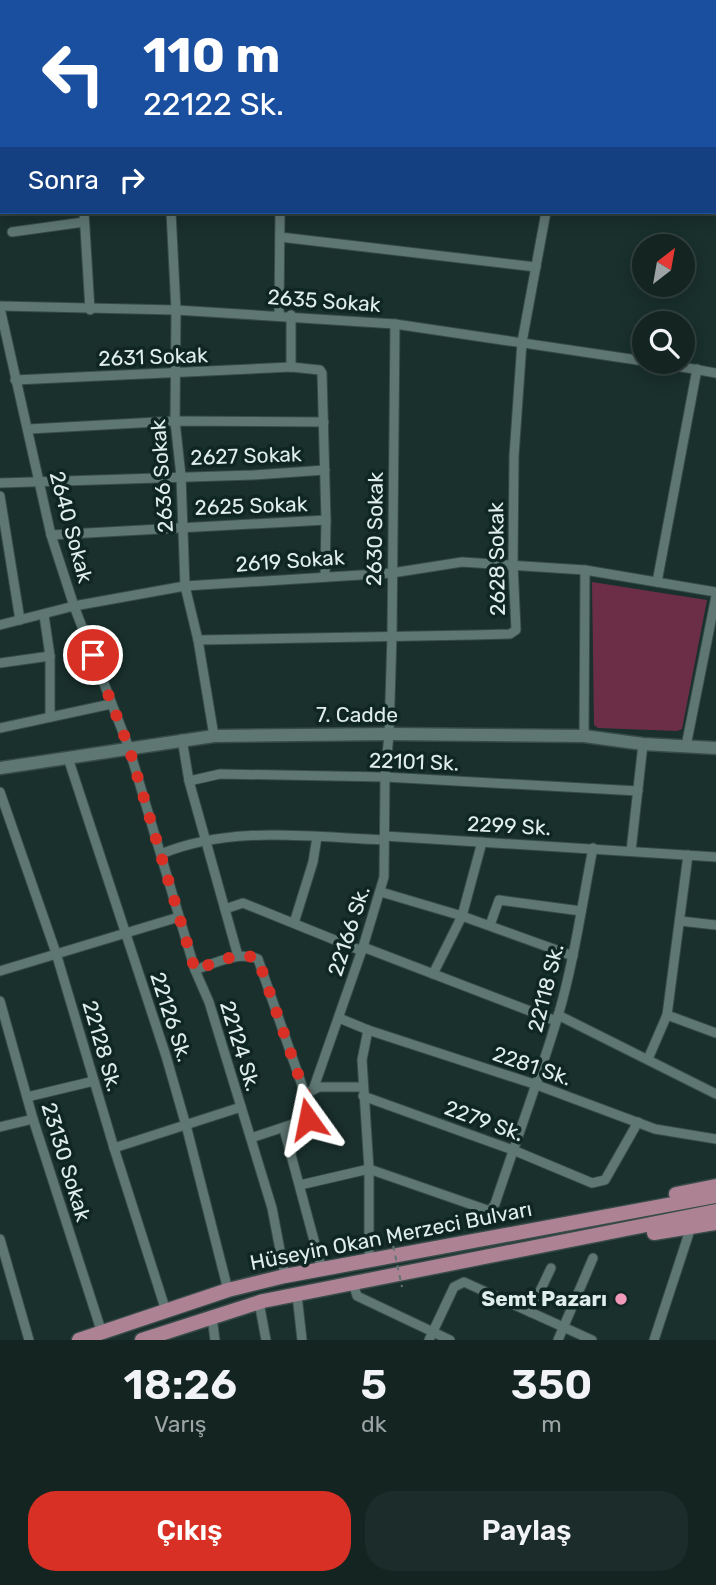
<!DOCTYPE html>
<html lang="tr">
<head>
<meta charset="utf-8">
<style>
	:root { --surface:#132421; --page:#1c2c2a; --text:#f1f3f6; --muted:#9da4a5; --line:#32413f; --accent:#d93025 }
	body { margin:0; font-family:Rubik,sans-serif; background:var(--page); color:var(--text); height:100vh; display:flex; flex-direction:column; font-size:26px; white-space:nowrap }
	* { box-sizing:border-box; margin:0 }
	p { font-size:23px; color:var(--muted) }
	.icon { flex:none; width:38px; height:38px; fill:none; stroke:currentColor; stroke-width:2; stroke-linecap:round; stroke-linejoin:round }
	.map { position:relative; height:1340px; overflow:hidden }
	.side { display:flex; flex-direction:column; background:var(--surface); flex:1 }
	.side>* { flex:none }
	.banner { position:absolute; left:0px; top:0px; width:718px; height:214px; box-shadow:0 4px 18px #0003,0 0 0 2px var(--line); background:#1a4fa0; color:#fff; overflow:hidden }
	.needle { width:46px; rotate:31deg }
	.buttons { position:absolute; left:632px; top:234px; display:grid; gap:14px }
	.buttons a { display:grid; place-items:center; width:63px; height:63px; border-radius:50%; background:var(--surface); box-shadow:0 4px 18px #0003,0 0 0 2px var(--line); font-size:35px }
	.pin { position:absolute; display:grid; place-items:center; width:60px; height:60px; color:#fff; margin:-30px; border:4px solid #fff; border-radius:50%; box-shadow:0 2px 7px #0007 }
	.me { position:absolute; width:77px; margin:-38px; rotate:348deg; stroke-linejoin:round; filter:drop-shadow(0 0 5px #0008) }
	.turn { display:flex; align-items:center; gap:24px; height:147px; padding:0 28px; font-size:32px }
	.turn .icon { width:91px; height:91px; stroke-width:2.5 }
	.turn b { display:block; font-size:49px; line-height:60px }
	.then { display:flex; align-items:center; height:66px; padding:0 28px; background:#0003; gap:14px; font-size:26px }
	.eta { display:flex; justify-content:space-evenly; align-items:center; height:119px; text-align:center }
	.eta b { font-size:42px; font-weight:600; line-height:49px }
	.primary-button { display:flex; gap:14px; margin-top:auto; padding:14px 28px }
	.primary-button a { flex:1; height:80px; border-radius:28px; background:var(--accent); color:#fff; font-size:28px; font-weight:600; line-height:80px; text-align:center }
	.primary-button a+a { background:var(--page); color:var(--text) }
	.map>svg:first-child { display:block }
</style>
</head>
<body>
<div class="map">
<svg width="716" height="1340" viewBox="0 0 716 1340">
	<rect width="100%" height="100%" fill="#19302c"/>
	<path fill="#6c2e47" d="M592,582L707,600L682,729L677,731L598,728L594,725Z"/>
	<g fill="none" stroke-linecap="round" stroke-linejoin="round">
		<defs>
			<g id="street">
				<path d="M301,0V2"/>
				<path d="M368,0V2"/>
				<path d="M597,0V2"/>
				<path d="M641,0V2"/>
				<path d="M688,0V2"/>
				<path d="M436,2V0"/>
				<path d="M0,61H2"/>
				<path d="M0,106H2"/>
				<path d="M84,212L90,310"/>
				<path d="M171,212L176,310L175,421L181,476L185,586L198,640L214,736"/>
				<path d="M12,232L84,222"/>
				<path d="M280,237L536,267"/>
				<path d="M0,306L176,310L395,324L644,361"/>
				<path d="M0,308L51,535L74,606L129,748L195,970L209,1002L272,1208L285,1276"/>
				<path d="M279,315L280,212"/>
				<path d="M291,315V367"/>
				<path d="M654,362L716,373"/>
				<path d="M15,380L291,367L320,370L322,373L326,520L325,575"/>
				<path d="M29,429L175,421L324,422"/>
				<path d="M0,483L253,475L325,470"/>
				<path d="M0,496L20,620"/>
				<path d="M51,535L326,520"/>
				<path d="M657,582L697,369"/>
				<path d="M44,615L50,656V717"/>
				<path d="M0,625L74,606L185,586L392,573L462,562L585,570L716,592"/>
				<path d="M198,640L472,635L510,634L516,630L513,564L514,456L522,342L546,212"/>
				<path d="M0,663L50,656"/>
				<path d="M0,728L111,704"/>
				<path d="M584,736L585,570"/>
				<path d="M182,739L189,781L238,956"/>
				<path d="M686,746L716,596"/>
				<path d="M68,758L166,1056L187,1129L228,1290"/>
				<path d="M189,781L220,774L385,777L638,791"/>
				<path d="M0,792L56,953L114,1148L166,1311"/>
				<path d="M384,836L716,857"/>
				<path d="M631,851L643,744"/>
				<path d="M161,854C232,825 309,837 384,840"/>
				<path d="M381,892L462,916L573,956"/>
				<path d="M225,909L243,903L362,951"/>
				<path d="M680,921L716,925"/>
				<path d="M294,923L313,862L317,837"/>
				<path d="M490,925L499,900L581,911"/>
				<path d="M363,947L556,1021"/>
				<path d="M195,970C215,963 238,951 258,959L305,1094"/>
				<path d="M0,971L179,917"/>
				<path d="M433,974L462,916L482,842"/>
				<path d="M0,1001L33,1119L102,1333"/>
				<path d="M558,1015L716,1094"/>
				<path d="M667,1015L716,1033"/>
				<path d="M339,1018L368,1030L537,1085L655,1129L716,1139"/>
				<path d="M368,1030L362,1060L369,1169V1260"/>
				<path d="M648,1059L667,1015L688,855"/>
				<path d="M313,1090L363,947L384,877L385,777L389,734L392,635L395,324"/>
				<path d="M363,1096L513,1150L592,1183L605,1180L638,1122"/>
				<path d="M27,1097L94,1081"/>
				<path d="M0,1127L33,1119"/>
				<path d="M284,1129L322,1270"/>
				<path d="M251,1138L308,1119L310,1111L305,1094L319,1087H362"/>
				<path d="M114,1148L241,1107"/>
				<path d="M300,1185L369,1169L490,1211L495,1204C516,1141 539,1079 558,1016C574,962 582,904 593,848"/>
				<path d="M0,1239L29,1340"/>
				<path d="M353,1283L357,1296L450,1340"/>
				<path d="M297,1295L302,1340"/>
				<path d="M259,1302L266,1340"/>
				<path d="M530,1312L551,1268"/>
				<path d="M212,1317L215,1340"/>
				<path d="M429,1340L454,1287L464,1282L592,1340"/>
				<path d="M558,1340L593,1258"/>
				<path d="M654,1340L691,1227"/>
			</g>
			<g id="secondary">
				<path d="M224,0L261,2"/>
				<path d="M0,16H2"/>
				<path d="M0,768L214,736L389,734L584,736L643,744L716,748"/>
			</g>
			<g id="primary">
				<path d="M676,1194L716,1186"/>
				<path d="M654,1233L716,1223"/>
				<path d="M79,1340L228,1290L285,1276L716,1196"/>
				<path d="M142,1340L263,1301L716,1211"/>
			</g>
		</defs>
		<use href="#street" stroke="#374b48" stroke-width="11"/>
		<use href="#secondary" stroke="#374b48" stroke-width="15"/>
		<use href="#primary" stroke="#374b48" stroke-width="17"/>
		<path stroke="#627572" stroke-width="2" stroke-dasharray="5 5" stroke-linecap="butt" d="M391,1236L410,1235"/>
		<use href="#street" stroke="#5e7772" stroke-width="9"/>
		<use href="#secondary" stroke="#5e7772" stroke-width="12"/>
		<use href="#primary" stroke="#ad8293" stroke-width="14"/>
		<path stroke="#627572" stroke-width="2" stroke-dasharray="5 5" stroke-linecap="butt" d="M391,1236L402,1287"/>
	</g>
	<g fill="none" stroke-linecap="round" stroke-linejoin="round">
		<path stroke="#d93025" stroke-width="12" stroke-dasharray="0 21.6" d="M93,655L129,748L195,970C215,963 238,950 258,959L305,1094L310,1111L308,1119"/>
	</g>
	<circle fill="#ef9ab8" stroke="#0f2622" stroke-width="2.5" cx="621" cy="1299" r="7"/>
	<g text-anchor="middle" stroke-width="7" stroke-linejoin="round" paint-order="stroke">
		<g font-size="21" fill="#e0eeeb" stroke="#0f2622">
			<text transform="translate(324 301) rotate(4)" y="7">2635 Sokak</text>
			<text transform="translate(153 357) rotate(-2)" y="7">2631 Sokak</text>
			<text transform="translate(246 456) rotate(-2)" y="7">2627 Sokak</text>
			<text transform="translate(162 476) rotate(-94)" y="7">2636 Sokak</text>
			<text transform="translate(251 506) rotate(-2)" y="7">2625 Sokak</text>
			<text transform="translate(71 527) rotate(75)" y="7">2640 Sokak</text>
			<text transform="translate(375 529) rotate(-89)" y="7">2630 Sokak</text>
			<text transform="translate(497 559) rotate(-91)" y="7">2628 Sokak</text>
			<text transform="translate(290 561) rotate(-4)" y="7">2619 Sokak</text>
			<text x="357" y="722">7. Cadde</text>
			<text transform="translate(414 762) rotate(2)" y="7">22101 Sk.</text>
			<text transform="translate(509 826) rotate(3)" y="7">2299 Sk.</text>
			<text transform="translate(349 931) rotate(-72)" y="7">22166 Sk.</text>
			<text transform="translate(546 988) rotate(-76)" y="7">22118 Sk.</text>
			<text transform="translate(171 1017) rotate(72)" y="7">22126 Sk.</text>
			<text transform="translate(102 1046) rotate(74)" y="7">22128 Sk.</text>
			<text transform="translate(240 1046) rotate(73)" y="7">22124 Sk.</text>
			<text transform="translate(532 1066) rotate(19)" y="7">2281 Sk.</text>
			<text transform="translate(484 1121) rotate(20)" y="7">2279 Sk.</text>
			<text transform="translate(66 1162) rotate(73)" y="7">23130 Sokak</text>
			<text transform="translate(391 1236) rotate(-11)" y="7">Hüseyin Okan Merzeci Bulvarı</text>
		</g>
		<g font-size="21" font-weight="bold" fill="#e0eeeb" stroke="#0f2622" text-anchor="end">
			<text x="607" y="1306">Semt Pazarı</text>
		</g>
	</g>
</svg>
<div class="buttons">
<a><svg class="needle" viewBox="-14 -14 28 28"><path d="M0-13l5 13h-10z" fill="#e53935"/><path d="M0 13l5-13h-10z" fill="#9da4a5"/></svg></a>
<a><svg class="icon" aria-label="search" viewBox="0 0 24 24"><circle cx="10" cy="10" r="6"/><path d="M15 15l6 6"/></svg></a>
</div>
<div class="pin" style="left:93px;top:655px;background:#d93025"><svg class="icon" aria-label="arrive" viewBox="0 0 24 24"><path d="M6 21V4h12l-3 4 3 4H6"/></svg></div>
<svg class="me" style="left:308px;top:1119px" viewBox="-20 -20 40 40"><path d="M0-17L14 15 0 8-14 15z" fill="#d93025" stroke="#fff" stroke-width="4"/></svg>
<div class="banner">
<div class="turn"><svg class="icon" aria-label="left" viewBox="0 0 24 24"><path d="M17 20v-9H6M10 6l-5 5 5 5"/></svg><div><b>110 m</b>22122 Sk.</div></div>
<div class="then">Sonra<svg class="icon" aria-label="right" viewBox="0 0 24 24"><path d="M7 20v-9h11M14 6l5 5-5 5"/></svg></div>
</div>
</div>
<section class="side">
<div class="eta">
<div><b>18:26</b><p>Varış</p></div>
<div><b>5</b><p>dk</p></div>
<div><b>350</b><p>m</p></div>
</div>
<div class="primary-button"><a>Çıkış</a><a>Paylaş</a></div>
</section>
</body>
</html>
